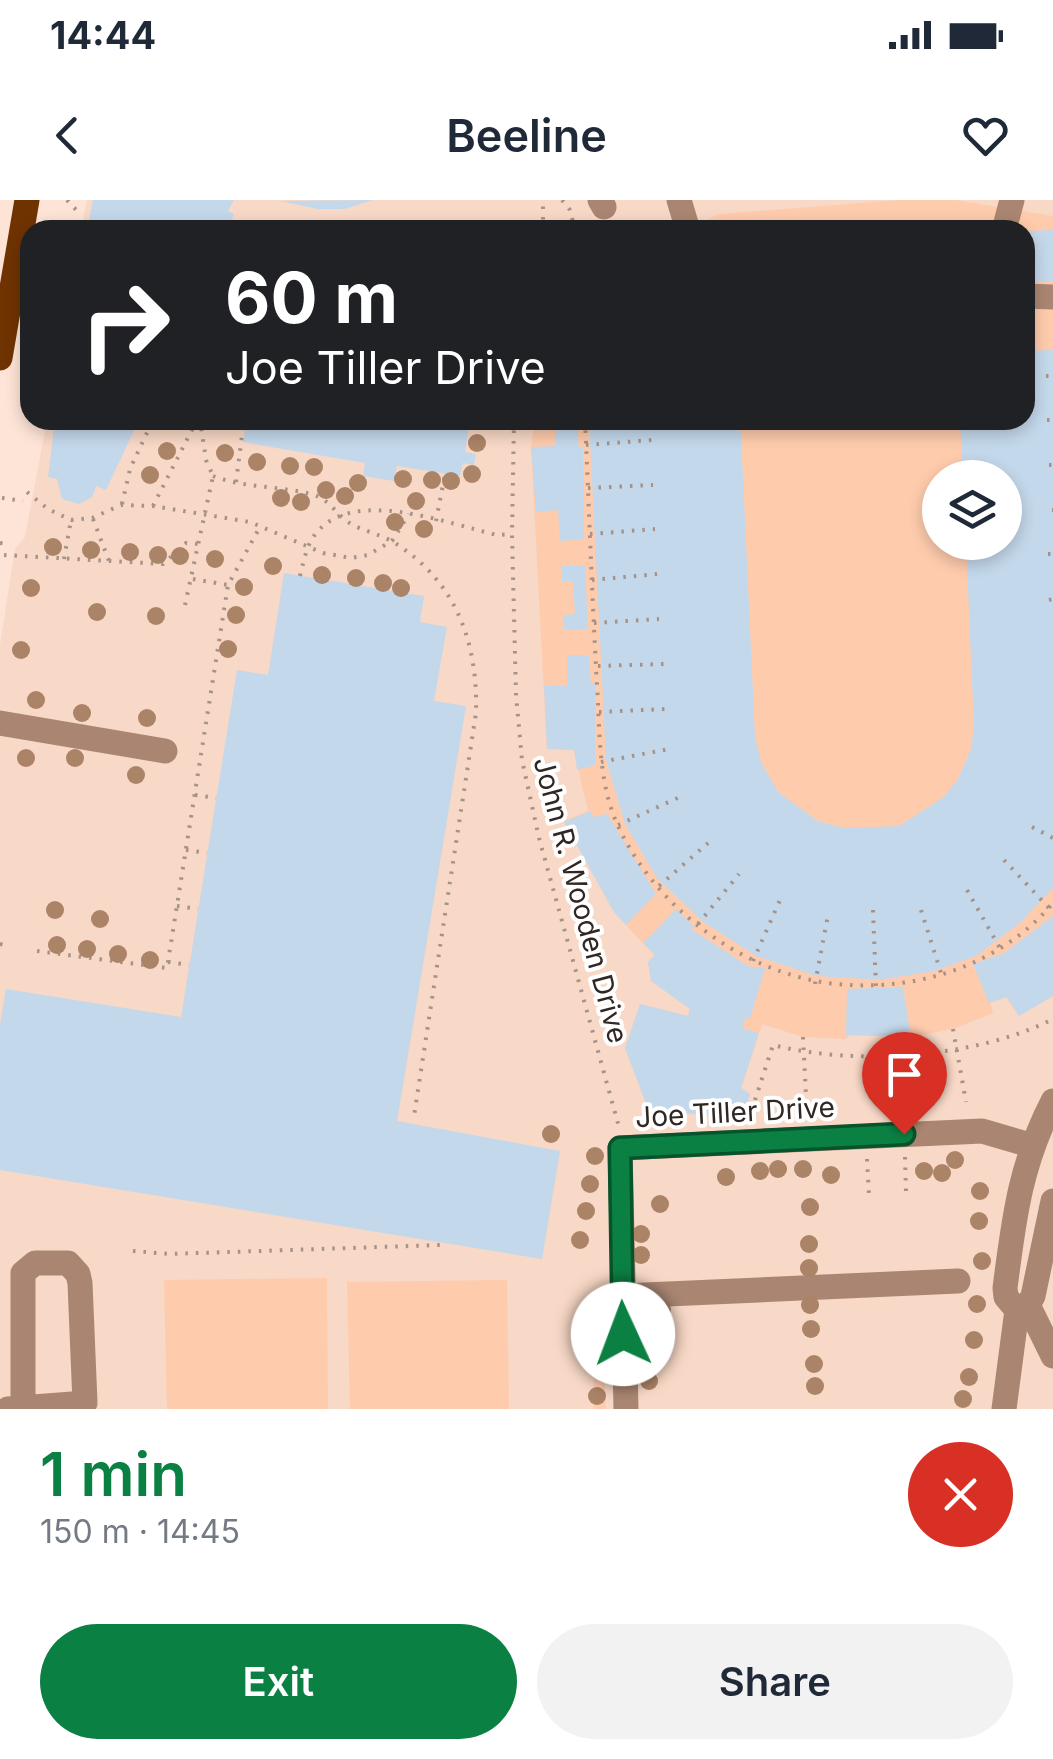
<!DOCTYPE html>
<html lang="en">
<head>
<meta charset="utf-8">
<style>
	:root { --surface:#fff; --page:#f2f2f3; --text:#1f2937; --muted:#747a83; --accent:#0b8043 }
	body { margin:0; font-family:Inter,sans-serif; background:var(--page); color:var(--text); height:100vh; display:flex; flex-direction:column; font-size:38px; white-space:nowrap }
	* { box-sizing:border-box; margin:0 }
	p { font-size:32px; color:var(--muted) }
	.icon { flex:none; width:55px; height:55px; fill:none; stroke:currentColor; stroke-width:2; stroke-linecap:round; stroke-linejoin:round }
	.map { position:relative; height:1209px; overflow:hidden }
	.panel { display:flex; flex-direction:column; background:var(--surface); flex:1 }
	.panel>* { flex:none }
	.hud { position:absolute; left:20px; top:20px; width:1015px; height:210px; border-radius:30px; box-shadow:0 5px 15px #0003; background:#202124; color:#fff; overflow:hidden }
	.buttons { position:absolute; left:922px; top:260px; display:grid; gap:20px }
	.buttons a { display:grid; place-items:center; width:100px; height:100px; border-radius:50%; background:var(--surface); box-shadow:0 5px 15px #0003; font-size:50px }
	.pin { position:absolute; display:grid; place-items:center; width:85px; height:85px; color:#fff; margin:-102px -42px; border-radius:50% 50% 50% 0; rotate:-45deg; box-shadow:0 0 10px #0007 }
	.pin .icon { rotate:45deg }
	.me { position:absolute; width:110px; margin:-55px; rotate:358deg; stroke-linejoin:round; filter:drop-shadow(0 0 8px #0008) }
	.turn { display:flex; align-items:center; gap:35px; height:210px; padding:0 40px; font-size:45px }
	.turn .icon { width:130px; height:130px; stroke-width:2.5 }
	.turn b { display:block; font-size:70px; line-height:85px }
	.round { display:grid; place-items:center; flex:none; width:105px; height:105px; border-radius:52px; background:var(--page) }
	.summary { display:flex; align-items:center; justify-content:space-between; height:170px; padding:0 40px }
	h1 { font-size:60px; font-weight:600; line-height:75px; color:var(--accent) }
	.button { display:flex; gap:20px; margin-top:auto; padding:20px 40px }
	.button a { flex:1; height:115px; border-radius:60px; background:var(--accent); color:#fff; font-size:40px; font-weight:600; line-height:115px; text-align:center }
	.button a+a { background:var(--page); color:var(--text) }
	.status { display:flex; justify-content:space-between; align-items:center; height:70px; padding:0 50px; background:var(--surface); direction:ltr }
	.status svg { height:28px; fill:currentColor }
	header { display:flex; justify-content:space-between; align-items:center; height:130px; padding:0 40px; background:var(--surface); font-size:45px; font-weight:600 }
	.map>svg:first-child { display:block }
</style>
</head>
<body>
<div class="status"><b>14:44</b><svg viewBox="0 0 49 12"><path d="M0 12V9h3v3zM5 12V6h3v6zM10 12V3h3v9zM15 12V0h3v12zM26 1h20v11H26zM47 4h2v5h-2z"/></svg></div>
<header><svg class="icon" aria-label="back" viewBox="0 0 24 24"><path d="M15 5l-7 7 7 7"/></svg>Beeline<svg class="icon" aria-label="heart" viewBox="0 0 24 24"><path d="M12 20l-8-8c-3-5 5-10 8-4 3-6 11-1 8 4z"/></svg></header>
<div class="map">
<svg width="1053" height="1209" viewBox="0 0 1053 1209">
	<rect width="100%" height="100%" fill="#fde4d6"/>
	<path fill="#f8d8c6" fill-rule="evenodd" d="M87,0H1053V1209H0V445L15,349L25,337L47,220H1025V30H81ZM940,278H1005V342H940Z"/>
	<g fill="#fecbad" fill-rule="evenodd">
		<path d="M900,0H955L1053,16V796L1019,816L1006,797L990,803L993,813L953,829L916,836L914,831L878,836L849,835L847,839L803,837L762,824L741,888L750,894L742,919L648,909L625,848L640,804L688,816L690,809L651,781L648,762L654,755L614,712L564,621L588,611L574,550L547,549L531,247L535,220H1025V30H686L719,14ZM940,278H1005V342H940Z"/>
		<path d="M327,1078L328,1209H167L164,1080Z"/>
		<path d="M507,1080L509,1209H350L347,1082Z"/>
		<path d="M602,1102L606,1209H594L592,1102Z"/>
	</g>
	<g fill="#c4d8eb">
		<path d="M93,0H234L228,11L234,14L227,30H87Z"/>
		<path d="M373,0L344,9H318L280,1Z"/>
		<path d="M1053,30V81L1033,82L1030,31Z"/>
		<path d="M1053,150V688L1021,722L976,756L934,771L879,780L817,776L756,756L702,721L657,678L625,624L606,560L589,220H736L741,234L755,536L761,562L778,592L818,621L843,628L899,626L944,597L958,579L971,549L974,527L966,342H1005V278H963L960,220H1025V151Z"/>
		<path d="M55,220H139L106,290L96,286L92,297L79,304L62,299L57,279L48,277Z"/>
		<path d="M247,220H470L465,252L476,254L474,265L463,263L460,276L397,266L394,281L363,276L365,263L243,242Z"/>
		<path d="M554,220H577L579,248L583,247L584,339L560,341L558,310L536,312L531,247L556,246Z"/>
		<path d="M585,365L588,429L564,430L563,415L575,414L573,381H562L561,366Z"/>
		<path d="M284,373L424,396L420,422L447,427L434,501L466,506L397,921L560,951L542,1059L0,970V825L6,789L181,817L237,470L268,475Z"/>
		<path d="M567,455H589L591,483H595V565L577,570L574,550L547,549L544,486L567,485Z"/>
		<path d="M591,611L593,617L607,614L656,694L626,725L614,712L564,622Z"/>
		<path d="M676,709L694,727L691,729L748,766L765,768L750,819L746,817L742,828L759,833L741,888L750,894L742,919L648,909L625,848L640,804L688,816L690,809L651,781L648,762L655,755L643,743Z"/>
		<path d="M1053,716V796L1019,816L1007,797L989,803L973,764L1004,753Z"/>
		<path d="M903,787L910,832L878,836L846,835L847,789Z"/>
	</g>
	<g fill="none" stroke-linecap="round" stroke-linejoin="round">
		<g stroke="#a59389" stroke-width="4" stroke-dasharray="2.5 8" stroke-linecap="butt">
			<path d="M67,0L80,14"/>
			<path d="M562,0L570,10L575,30"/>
			<path d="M299,30L335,22L457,30"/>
			<path d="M543,30V0"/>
			<path d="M1046,176H1053"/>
			<path d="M514,220L512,334L516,495L522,560L539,638L619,927"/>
			<path d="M585,220C589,308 592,397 597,485C600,531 598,583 618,626C659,714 754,781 850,785C926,789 1003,762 1053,703"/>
			<path d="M1047,220H1053"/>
			<path d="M586,245L652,240"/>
			<path d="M1049,265H1053"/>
			<path d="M213,276C244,288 279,286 311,294C331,299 336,316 353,325C367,332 382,335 395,343C456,382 478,442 476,513L414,916"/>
			<path d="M236,282L244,220"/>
			<path d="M588,288L653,285"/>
			<path d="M27,292L48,309L71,320L92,318L121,305L153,306L250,322L323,353L351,358L368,355L392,341L409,314"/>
			<path d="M2,298L23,301"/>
			<path d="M122,304L130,269L153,220"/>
			<path d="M153,306L197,220"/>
			<path d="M1052,310H1053"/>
			<path d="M93,319L109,361"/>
			<path d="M436,321L445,274"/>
			<path d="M590,334L655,329"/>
			<path d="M0,343L7,344"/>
			<path d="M1048,354H1053"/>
			<path d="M4,355L163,364L186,343L200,344"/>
			<path d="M64,359L71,320"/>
			<path d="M300,376C304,361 306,345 317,332C355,287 449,324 497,335L512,334"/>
			<path d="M193,379L228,385"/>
			<path d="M592,380L657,374"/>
			<path d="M1049,400L1053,399"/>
			<path d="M185,405L213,276L206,260L200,220"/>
			<path d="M594,423L659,419"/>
			<path d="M598,466L664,464"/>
			<path d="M599,512L666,509"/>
			<path d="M601,562L669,549"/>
			<path d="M195,595L216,598"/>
			<path d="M618,625L682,596"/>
			<path d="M1032,627L1053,638"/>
			<path d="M186,650L207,653"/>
			<path d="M1004,660L1049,708"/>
			<path d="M659,686L708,643"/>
			<path d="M967,690L1001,750"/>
			<path d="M177,706L198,709"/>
			<path d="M873,710L876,787"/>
			<path d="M921,710L942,776"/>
			<path d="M698,724L739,674"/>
			<path d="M0,744L5,745"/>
			<path d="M37,751L167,768L228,385L261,325"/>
			<path d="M753,761L780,700"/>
			<path d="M168,762L189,765"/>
			<path d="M815,784L828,715"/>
			<path d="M953,829L966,902"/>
			<path d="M803,837L806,896"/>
			<path d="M755,900L773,845C855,866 977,858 1053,819"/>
			<path d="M905,957L906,992"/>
			<path d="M867,959L869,995"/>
			<path d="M133,1051L169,1054L440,1045"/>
		</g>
		<g stroke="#aa8672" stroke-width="25">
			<path d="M600,0L604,7"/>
			<path d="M679,0L688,30"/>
			<path d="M1004,30L1012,0"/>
			<path d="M1025,96L1053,97"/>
			<path d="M0,523L165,551"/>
			<path d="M622,1096L958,1081"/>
			<path d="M1028,1105L1053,1156"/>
			<path d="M1017,1110L1028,1105L1033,1096L1053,1001"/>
			<path d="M8,1209L85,1203L80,1083L78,1074L68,1063H35L23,1073V1206"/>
			<path d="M626,1209L620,948L982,931L1030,945"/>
			<path d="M1004,1209L1017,1110L1006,1097L1005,1088C1014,1018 1020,965 1053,901"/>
		</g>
		<path stroke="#6f3302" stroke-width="25" d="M0,158L27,0"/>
	</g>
	<g fill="#ab8367">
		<circle cx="477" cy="243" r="9"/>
		<circle cx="167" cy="251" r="9"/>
		<circle cx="225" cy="253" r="9"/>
		<circle cx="257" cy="262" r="9"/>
		<circle cx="290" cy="266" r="9"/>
		<circle cx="314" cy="267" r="9"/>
		<circle cx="472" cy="274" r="9"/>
		<circle cx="150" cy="275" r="9"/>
		<circle cx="403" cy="279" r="9"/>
		<circle cx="432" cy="280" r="9"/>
		<circle cx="451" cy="281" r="9"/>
		<circle cx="358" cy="283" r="9"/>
		<circle cx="326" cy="290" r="9"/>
		<circle cx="345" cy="296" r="9"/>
		<circle cx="281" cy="298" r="9"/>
		<circle cx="416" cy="301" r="9"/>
		<circle cx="301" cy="302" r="9"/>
		<circle cx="395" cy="322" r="9"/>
		<circle cx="424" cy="329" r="9"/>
		<circle cx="53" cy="347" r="9"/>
		<circle cx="91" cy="350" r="9"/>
		<circle cx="130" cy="352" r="9"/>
		<circle cx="158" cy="355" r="9"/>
		<circle cx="180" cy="356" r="9"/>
		<circle cx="215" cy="359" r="9"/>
		<circle cx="273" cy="366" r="9"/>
		<circle cx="322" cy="375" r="9"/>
		<circle cx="356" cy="378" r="9"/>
		<circle cx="383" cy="383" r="9"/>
		<circle cx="244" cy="387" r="9"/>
		<circle cx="31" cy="388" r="9"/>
		<circle cx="401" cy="388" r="9"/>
		<circle cx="97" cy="412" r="9"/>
		<circle cx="236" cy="415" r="9"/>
		<circle cx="156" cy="416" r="9"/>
		<circle cx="228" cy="449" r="9"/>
		<circle cx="21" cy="450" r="9"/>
		<circle cx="36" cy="500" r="9"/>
		<circle cx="82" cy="513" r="9"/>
		<circle cx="147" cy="518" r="9"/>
		<circle cx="26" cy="558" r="9"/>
		<circle cx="75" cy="558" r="9"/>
		<circle cx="136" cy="575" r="9"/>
		<circle cx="55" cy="710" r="9"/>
		<circle cx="100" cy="719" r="9"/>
		<circle cx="57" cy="745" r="9"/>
		<circle cx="87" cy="749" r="9"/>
		<circle cx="118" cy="754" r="9"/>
		<circle cx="150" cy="760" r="9"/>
		<circle cx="551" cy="934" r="9"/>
		<circle cx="595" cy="956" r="9"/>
		<circle cx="955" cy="960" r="9"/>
		<circle cx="778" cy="969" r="9"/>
		<circle cx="803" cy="969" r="9"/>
		<circle cx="760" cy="971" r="9"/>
		<circle cx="924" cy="971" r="9"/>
		<circle cx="942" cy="973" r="9"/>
		<circle cx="831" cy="975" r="9"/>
		<circle cx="726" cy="977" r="9"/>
		<circle cx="590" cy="984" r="9"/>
		<circle cx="980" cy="991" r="9"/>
		<circle cx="660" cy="1004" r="9"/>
		<circle cx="810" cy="1007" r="9"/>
		<circle cx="586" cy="1011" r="9"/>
		<circle cx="979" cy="1021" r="9"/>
		<circle cx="641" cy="1034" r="9"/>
		<circle cx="580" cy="1040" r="9"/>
		<circle cx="809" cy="1044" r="9"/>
		<circle cx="641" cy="1055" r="9"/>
		<circle cx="982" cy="1061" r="9"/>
		<circle cx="809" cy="1068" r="9"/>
		<circle cx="977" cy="1104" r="9"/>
		<circle cx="810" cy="1105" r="9"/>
		<circle cx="662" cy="1110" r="9"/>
		<circle cx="597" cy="1126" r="9"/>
		<circle cx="811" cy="1129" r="9"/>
		<circle cx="974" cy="1140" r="9"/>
		<circle cx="645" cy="1160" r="9"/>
		<circle cx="596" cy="1162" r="9"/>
		<circle cx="814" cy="1164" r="9"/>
		<circle cx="969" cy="1177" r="9"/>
		<circle cx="649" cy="1181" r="9"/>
		<circle cx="815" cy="1186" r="9"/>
		<circle cx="597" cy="1196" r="9"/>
		<circle cx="963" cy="1199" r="9"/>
	</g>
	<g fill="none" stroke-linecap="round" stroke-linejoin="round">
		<defs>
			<path id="route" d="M623,1134L620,948L904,934"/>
		</defs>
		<use href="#route" stroke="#07532c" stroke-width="25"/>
		<use href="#route" stroke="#0b8043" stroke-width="18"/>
	</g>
	<g text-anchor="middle" stroke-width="8" stroke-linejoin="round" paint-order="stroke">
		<g font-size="28" fill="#302722" stroke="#fff">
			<text transform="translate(581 700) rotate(75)" y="10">John R. Wooden Drive</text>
			<text transform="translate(735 912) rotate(-3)" y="10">Joe Tiller Drive</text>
		</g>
	</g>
</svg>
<div class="buttons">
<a><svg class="icon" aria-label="layers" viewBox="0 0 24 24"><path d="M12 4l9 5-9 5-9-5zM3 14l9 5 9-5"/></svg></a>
</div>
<div class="pin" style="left:904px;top:934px;background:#d93025"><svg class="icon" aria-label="arrive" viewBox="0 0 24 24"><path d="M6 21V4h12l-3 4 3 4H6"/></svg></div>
<svg class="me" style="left:623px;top:1134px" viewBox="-20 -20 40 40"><circle r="19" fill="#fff"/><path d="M0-13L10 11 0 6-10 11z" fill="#0b8043"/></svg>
<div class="hud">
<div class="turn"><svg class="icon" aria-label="right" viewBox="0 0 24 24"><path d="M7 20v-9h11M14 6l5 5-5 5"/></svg><div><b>60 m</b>Joe Tiller Drive</div></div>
</div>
</div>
<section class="panel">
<div class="summary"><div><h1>1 min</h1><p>150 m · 14:45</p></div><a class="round" style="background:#d93025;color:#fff"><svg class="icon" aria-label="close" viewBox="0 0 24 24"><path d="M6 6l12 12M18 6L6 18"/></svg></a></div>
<div class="button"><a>Exit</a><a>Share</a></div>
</section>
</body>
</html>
